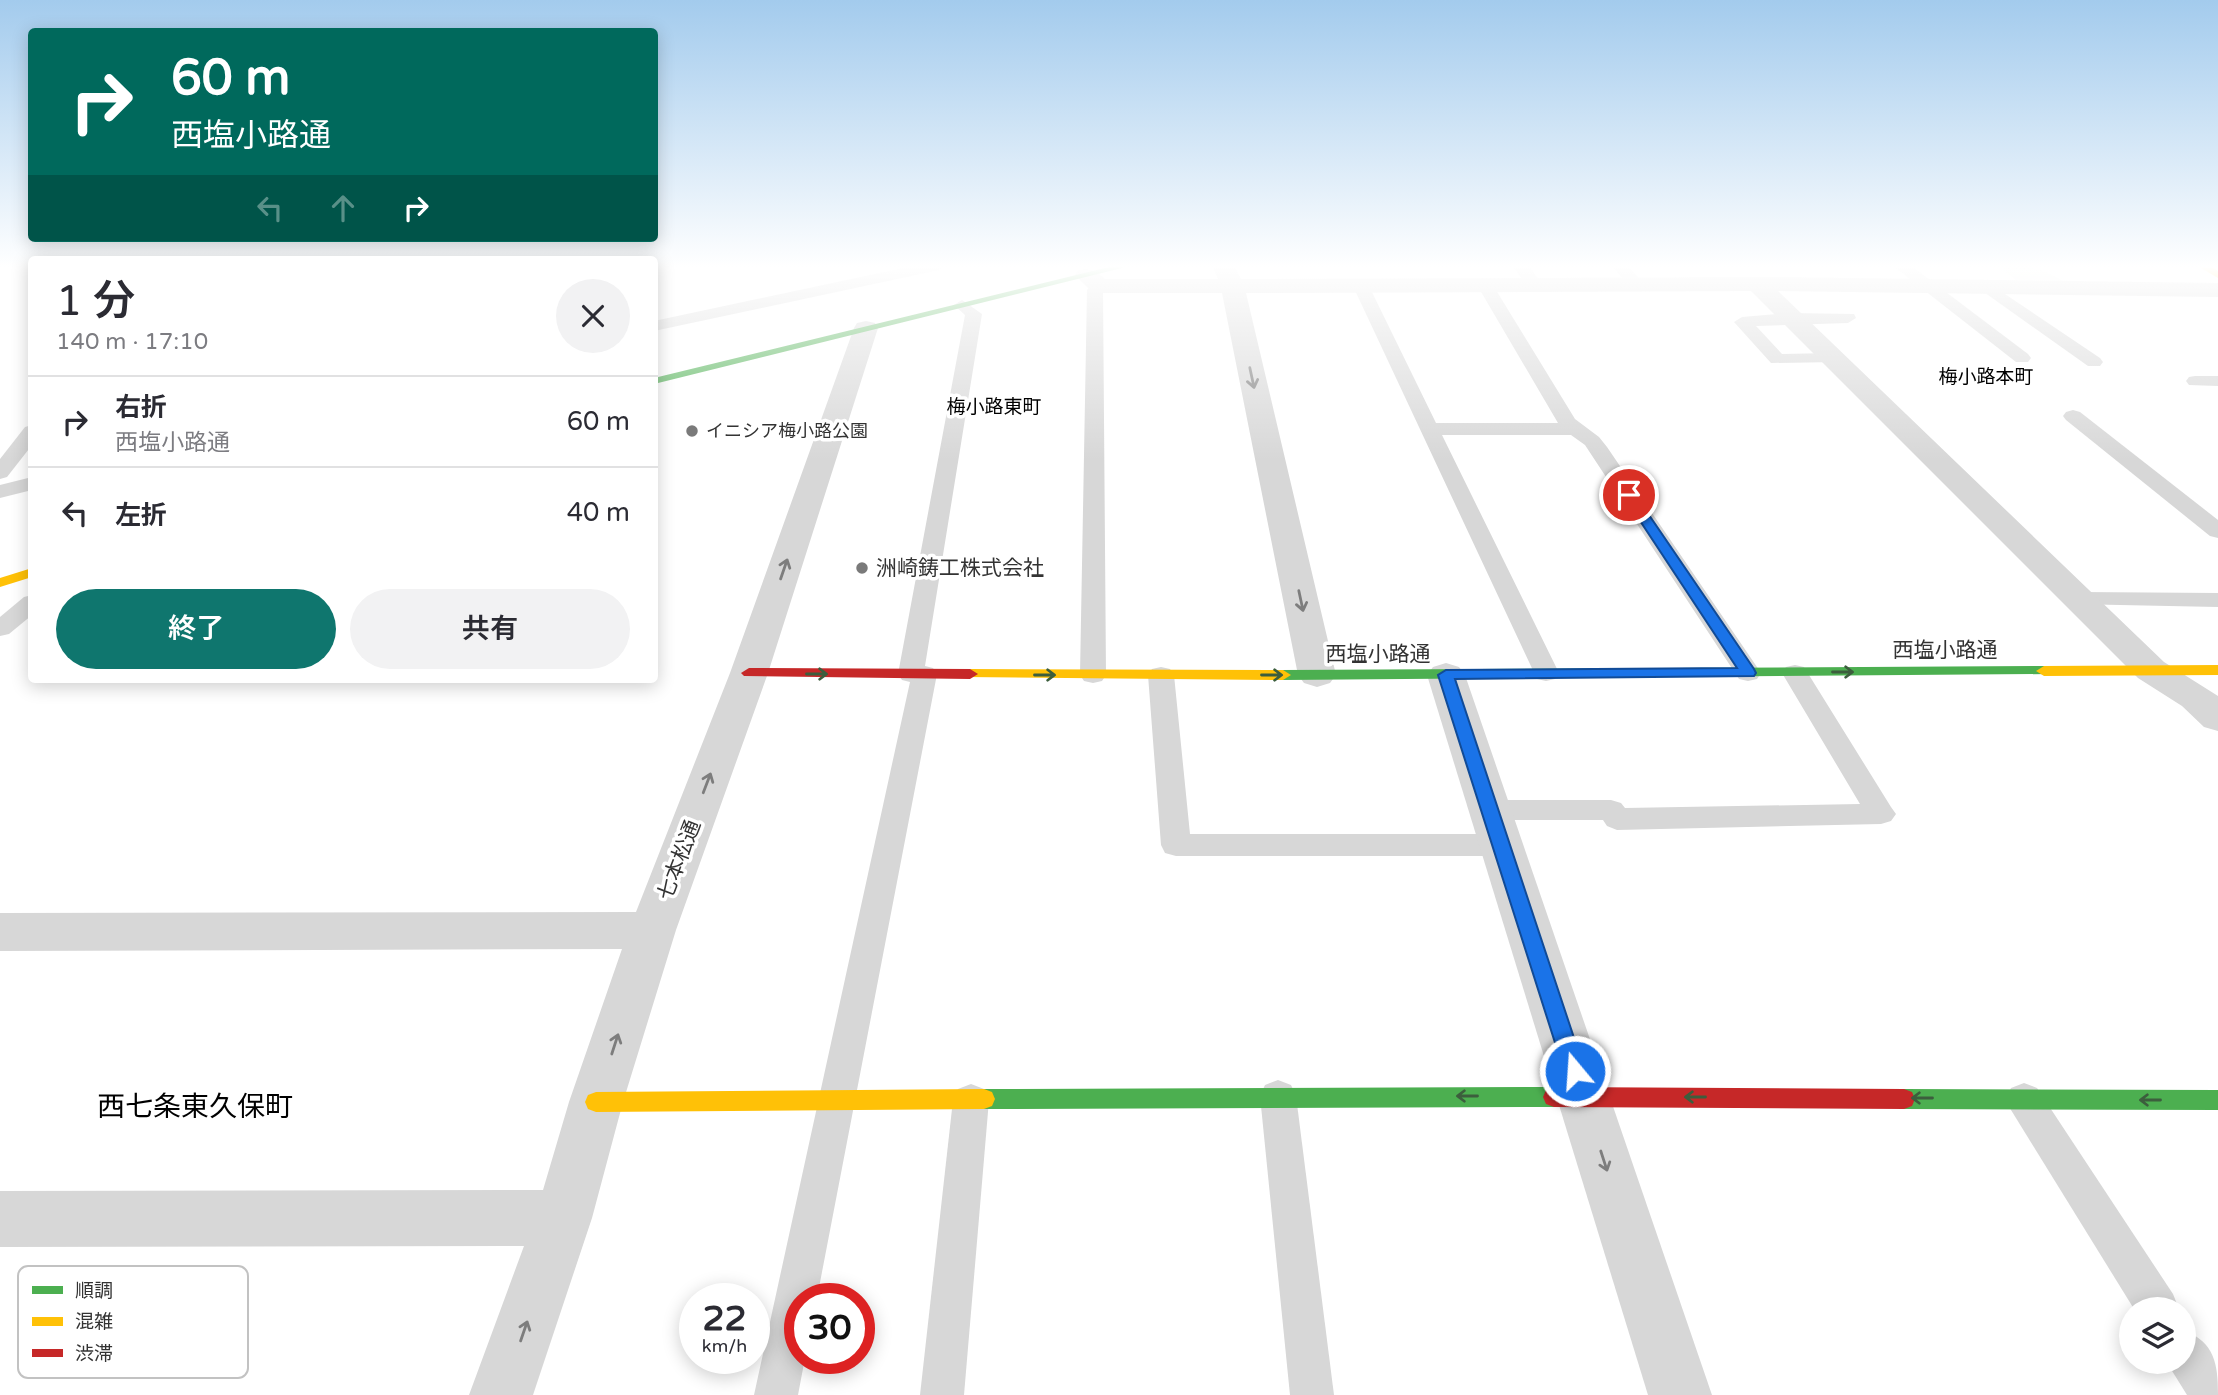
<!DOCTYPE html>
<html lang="ja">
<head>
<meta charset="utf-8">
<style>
	:root { --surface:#fff; --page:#f2f2f3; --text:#2b2b33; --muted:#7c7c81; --line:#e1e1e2; --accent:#0f766e }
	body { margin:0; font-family:"Varela Round","Noto Sans JP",sans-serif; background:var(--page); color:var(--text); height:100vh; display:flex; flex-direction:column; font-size:26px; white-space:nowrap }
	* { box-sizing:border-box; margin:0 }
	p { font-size:23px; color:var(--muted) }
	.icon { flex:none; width:38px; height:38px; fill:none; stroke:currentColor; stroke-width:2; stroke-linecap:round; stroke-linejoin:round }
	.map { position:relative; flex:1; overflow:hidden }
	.panel { position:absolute; left:28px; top:256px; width:630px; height:427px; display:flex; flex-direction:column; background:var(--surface); border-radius:7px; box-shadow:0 4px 18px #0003 }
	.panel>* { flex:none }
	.hud { position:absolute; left:28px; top:28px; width:630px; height:214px; border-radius:7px; box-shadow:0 4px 18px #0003; background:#00695c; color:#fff; overflow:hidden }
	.controls { position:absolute; left:2119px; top:1297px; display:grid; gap:14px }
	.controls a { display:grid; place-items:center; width:77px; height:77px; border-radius:50%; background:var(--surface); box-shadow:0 4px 18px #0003; font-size:35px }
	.speed { position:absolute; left:679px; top:1283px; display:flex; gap:14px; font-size:35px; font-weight:700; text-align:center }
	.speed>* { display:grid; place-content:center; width:91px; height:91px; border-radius:50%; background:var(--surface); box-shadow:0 4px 18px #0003; line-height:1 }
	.speed small { font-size:18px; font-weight:400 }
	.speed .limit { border:10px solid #d22; background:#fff; color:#111 }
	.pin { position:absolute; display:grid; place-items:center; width:60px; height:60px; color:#fff; margin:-30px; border:4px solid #fff; border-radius:50%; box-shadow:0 2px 7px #0007 }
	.me { position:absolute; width:77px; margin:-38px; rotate:342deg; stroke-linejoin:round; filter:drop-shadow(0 0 5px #0008) }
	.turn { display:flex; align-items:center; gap:24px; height:147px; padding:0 28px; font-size:32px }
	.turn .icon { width:91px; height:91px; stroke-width:2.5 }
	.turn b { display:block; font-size:49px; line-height:60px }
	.lanes { display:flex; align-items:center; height:66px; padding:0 28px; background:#0003; justify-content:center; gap:35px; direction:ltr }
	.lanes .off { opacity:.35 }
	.round { display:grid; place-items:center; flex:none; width:74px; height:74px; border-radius:37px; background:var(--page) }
	.summary { display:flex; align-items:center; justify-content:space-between; height:119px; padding:0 28px }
	h1 { font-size:42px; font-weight:600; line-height:52px }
	.primary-button { display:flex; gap:14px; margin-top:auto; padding:14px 28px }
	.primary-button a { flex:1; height:80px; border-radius:42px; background:var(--accent); color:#fff; font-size:28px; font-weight:600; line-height:80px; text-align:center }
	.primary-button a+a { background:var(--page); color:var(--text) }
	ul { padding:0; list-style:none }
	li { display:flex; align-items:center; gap:21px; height:91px; padding:0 28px; border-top:2px solid var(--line) }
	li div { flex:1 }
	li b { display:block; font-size:26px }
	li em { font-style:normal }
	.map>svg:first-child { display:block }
</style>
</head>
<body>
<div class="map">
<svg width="2218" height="1395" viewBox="0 0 2218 1395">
	<rect width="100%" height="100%" fill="#fff"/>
	<path fill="#f2f5ed" d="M1996,265C2022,265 2041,267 2063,281L2016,280Z"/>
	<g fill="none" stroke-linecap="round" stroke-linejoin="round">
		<g fill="#d7d7d7" fill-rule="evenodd">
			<path d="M917,265H947L939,270L654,331V321Z"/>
			<path d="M1512,265H1528L1542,284L1540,287H1528Z"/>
			<path d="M1611,265H1627L1643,283L1635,288L1629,286Z"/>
			<path d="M1892,265H1910L2028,354L2031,358L2028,362H2016Z"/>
			<path d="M1360,279L1368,284L1436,423H1558L1477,285L1479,282H1491L1575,419L1599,437L1607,447L1757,667L1761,673L1757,679L1748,681L1739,679L1585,445L1571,435H1442L1559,673L1555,679L1546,681L1537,679L1352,284Z"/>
			<path d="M1099,281L1107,286L1103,291L1106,675L1102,681L1093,683L1084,681L1080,675L1087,290L1093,283Z"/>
			<path d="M1987,282L2100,358L2103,362L2100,366H2088L1981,290L1979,287Z"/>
			<path d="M962,300L982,314L925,666L933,668L937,674L817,1298H800V1358H805L798,1395H754L910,682L902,680L898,674L965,315L954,305Z"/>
			<path d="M1790,313L1854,314L1856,318L1848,323L1756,326L1782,354L1831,353L1840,358L1837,362L1771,363L1734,322L1742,317Z"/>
			<path d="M2195,376H2218V386L2189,385L2186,381L2189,377Z"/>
			<path d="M2073,410L2080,412L2218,520V538L2210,536L2066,420L2063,416L2066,412Z"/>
			<path d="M32,425V445L7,477L0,479V459L25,427Z"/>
			<path d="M32,477V490L0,498V485Z"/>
			<path d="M2079,592L2218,593V607L2071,604L2067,599L2071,594Z"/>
			<path d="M32,595V615L9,634L0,636V617L24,597Z"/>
			<path d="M1795,665L1804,667L1891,807L1896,814L1891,821L1881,824L1617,830L1607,826L1603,820H1489L1479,817L1474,810L1479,803L1489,800H1611L1621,803L1625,808L1860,804L1782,673L1786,667Z"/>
			<path d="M1161,667L1170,669L1174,675L1190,834H1501L1512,837L1516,845L1512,853L1501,856H1176L1165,853L1161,845L1148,675L1152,669Z"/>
			<path d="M1278,1080L1291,1085L1296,1096L1334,1395H1290L1260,1096L1265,1085Z"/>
			<path d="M2024,1083L2037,1088L2173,1294L2179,1309H2134L2011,1110L2006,1099L2011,1088Z"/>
			<path d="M971,1084L984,1089L989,1100L964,1395H920L953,1100L958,1089Z"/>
			<path d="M2184,1330C2215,1343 2218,1364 2218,1395H2187L2169,1366L2167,1362H2184Z"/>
		</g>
		<g fill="#d7d7d7" fill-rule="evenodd">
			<path d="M1212,265H1234L1241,279L1769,277L2218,283V297L1778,291L2164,662L2218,696V731L2204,727L2182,706L2138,678L1751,291L1246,293L1336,675L1330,683L1317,687L1304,683L1298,675L1222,293H1099L1091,291L1075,275L1078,270C1090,267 1095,271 1105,279H1218Z"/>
			<path d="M866,321L875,323L878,328L768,673L676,930L623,1102L592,1218L533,1395H469L524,1246L0,1247V1191L543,1190L569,1102L622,949L0,951V913L636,912L730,673L854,328L857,323Z"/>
			<path d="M1446,663L1459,667L1465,675L1712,1395H1648L1427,675L1433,667Z"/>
		</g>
		<g fill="#4caf50" fill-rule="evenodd">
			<path d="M1117,265H1134L654,384V378Z"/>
			<path d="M2044,666L2049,668L2052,671L2049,674L1283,680L1275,675L1283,670Z"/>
			<path d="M1554,1087L1562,1090L1565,1097L1562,1104L1554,1107L984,1109L976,1106L973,1099L976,1092L984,1089Z"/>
			<path d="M1904,1089L2218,1090V1110L1904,1109L1896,1106L1893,1099L1896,1092Z"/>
		</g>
		<g fill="#ffc107" fill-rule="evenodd">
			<path d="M2196,265H2208L2218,271V278Z"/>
			<path d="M32,568V577L0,587V578Z"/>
			<path d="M2218,665V675L2044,676L2036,671L2044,666Z"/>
			<path d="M970,669L1283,670L1291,675L1283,680L965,677L962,674L965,671Z"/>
			<path d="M984,1089L992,1092L995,1099L992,1106L984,1109L596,1112L588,1109L585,1102L588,1095L596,1092Z"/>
		</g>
		<g fill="#c62828" fill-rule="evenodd">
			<path d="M749,668L970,669L978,674L970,679L744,676L741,673Z"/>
			<path d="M1554,1087L1904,1089L1912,1092L1915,1099L1912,1106L1904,1109L1554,1107L1546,1104L1543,1097L1546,1090Z"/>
		</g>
	</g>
	<defs><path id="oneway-shaft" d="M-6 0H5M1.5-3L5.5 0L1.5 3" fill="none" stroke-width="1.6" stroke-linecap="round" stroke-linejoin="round" transform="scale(1.75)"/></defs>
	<g stroke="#7d7d7d">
		<use href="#oneway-shaft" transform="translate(1252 378) rotate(78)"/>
		<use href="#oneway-shaft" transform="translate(784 569) rotate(-71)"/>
		<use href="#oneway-shaft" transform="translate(1301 601) rotate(78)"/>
		<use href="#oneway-shaft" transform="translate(707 783) rotate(-69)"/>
		<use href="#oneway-shaft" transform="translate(615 1044) rotate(-72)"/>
		<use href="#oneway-shaft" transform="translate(1604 1161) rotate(72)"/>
		<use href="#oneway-shaft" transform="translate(524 1331) rotate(-71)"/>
	</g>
	<g stroke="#3c5e3d">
		<use href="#oneway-shaft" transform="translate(1843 672)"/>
		<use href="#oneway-shaft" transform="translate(817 674)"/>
		<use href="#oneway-shaft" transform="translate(1045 675)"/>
		<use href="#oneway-shaft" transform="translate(1272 675)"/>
		<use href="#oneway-shaft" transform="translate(1467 1096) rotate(180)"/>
		<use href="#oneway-shaft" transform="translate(1695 1097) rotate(-180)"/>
		<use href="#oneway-shaft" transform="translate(1922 1098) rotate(-180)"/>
		<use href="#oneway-shaft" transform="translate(2150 1100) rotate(-180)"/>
	</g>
	<linearGradient id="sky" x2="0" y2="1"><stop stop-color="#a3cbed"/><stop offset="0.58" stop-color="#fff"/><stop offset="1" stop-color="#fff" stop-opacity="0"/></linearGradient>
	<rect width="2218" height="460" fill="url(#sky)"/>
	<path fill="#1a73e8" stroke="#114b97" stroke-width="2" d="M1629,492L1634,493L1754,669L1756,673L1754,676L1455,679L1585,1071L1582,1078L1575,1081L1567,1078L1564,1071L1438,675L1446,670L1737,668L1623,495Z"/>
	<g fill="#7a7a7a" stroke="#fff" stroke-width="2.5">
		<circle cx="692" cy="431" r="7"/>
		<circle cx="862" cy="568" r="7"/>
	</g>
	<g text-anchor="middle" stroke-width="7" stroke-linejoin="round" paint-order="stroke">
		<g font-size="18" fill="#333" stroke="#fff" text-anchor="start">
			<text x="706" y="437">イニシア梅小路公園</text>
		</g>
		<g font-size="19" fill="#000" stroke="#fff">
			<text x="1986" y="383">梅小路本町</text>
			<text x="994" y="413">梅小路東町</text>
		</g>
		<g font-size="21" fill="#333" stroke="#fff" text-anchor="start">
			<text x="876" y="575">洲崎鋳工株式会社</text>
		</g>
		<g font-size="21" fill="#333" stroke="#fff">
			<text x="1945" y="657">西塩小路通</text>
			<text x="1378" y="661">西塩小路通</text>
			<text transform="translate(679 860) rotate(-69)" y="7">七本松通</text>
		</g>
		<g font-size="28" fill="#000" stroke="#fff">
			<text x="195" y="1116">西七条東久保町</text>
		</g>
	</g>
	<rect x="18" y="1266" width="230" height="112" rx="10" fill="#fff" stroke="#c2c2c2" stroke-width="2"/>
	<rect x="32" y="1286" width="31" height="8" fill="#4caf50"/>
	<rect x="32" y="1317" width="31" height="9" fill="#ffc107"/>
	<rect x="32" y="1349" width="31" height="8" fill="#c62828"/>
	<g font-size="19" fill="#333">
		<text x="75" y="1297">順調</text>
		<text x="75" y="1328">混雑</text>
		<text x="75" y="1360">渋滞</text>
	</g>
</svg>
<div class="controls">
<a><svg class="icon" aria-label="layers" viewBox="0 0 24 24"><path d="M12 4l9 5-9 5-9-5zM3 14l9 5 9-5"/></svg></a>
</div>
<div class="speed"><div>22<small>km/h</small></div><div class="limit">30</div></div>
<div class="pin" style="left:1629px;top:495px;background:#d93025"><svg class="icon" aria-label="arrive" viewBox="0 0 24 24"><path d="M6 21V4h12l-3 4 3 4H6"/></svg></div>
<svg class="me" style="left:1575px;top:1071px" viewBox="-20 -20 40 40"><circle r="17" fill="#1a73e8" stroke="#fff" stroke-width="3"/><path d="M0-11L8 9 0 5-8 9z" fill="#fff"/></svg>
<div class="hud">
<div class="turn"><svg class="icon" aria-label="right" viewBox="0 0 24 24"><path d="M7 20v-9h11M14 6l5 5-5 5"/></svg><div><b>60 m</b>西塩小路通</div></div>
<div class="lanes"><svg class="icon off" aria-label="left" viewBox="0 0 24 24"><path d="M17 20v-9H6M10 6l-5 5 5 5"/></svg><svg class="icon off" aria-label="ahead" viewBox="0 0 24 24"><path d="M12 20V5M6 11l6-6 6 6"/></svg><svg class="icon" aria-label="right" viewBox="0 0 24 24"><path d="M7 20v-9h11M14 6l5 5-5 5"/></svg></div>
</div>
<section class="panel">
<div class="summary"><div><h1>1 分</h1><p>140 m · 17:10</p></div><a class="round"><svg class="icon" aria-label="close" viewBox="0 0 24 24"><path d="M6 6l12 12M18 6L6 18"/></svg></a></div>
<ul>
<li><svg class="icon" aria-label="right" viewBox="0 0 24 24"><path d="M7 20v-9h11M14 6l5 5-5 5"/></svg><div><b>右折</b><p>西塩小路通</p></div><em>60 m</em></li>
<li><svg class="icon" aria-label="left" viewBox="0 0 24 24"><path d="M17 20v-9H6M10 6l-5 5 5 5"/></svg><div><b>左折</b></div><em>40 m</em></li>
</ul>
<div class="primary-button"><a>終了</a><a>共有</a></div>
</section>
</div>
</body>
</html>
